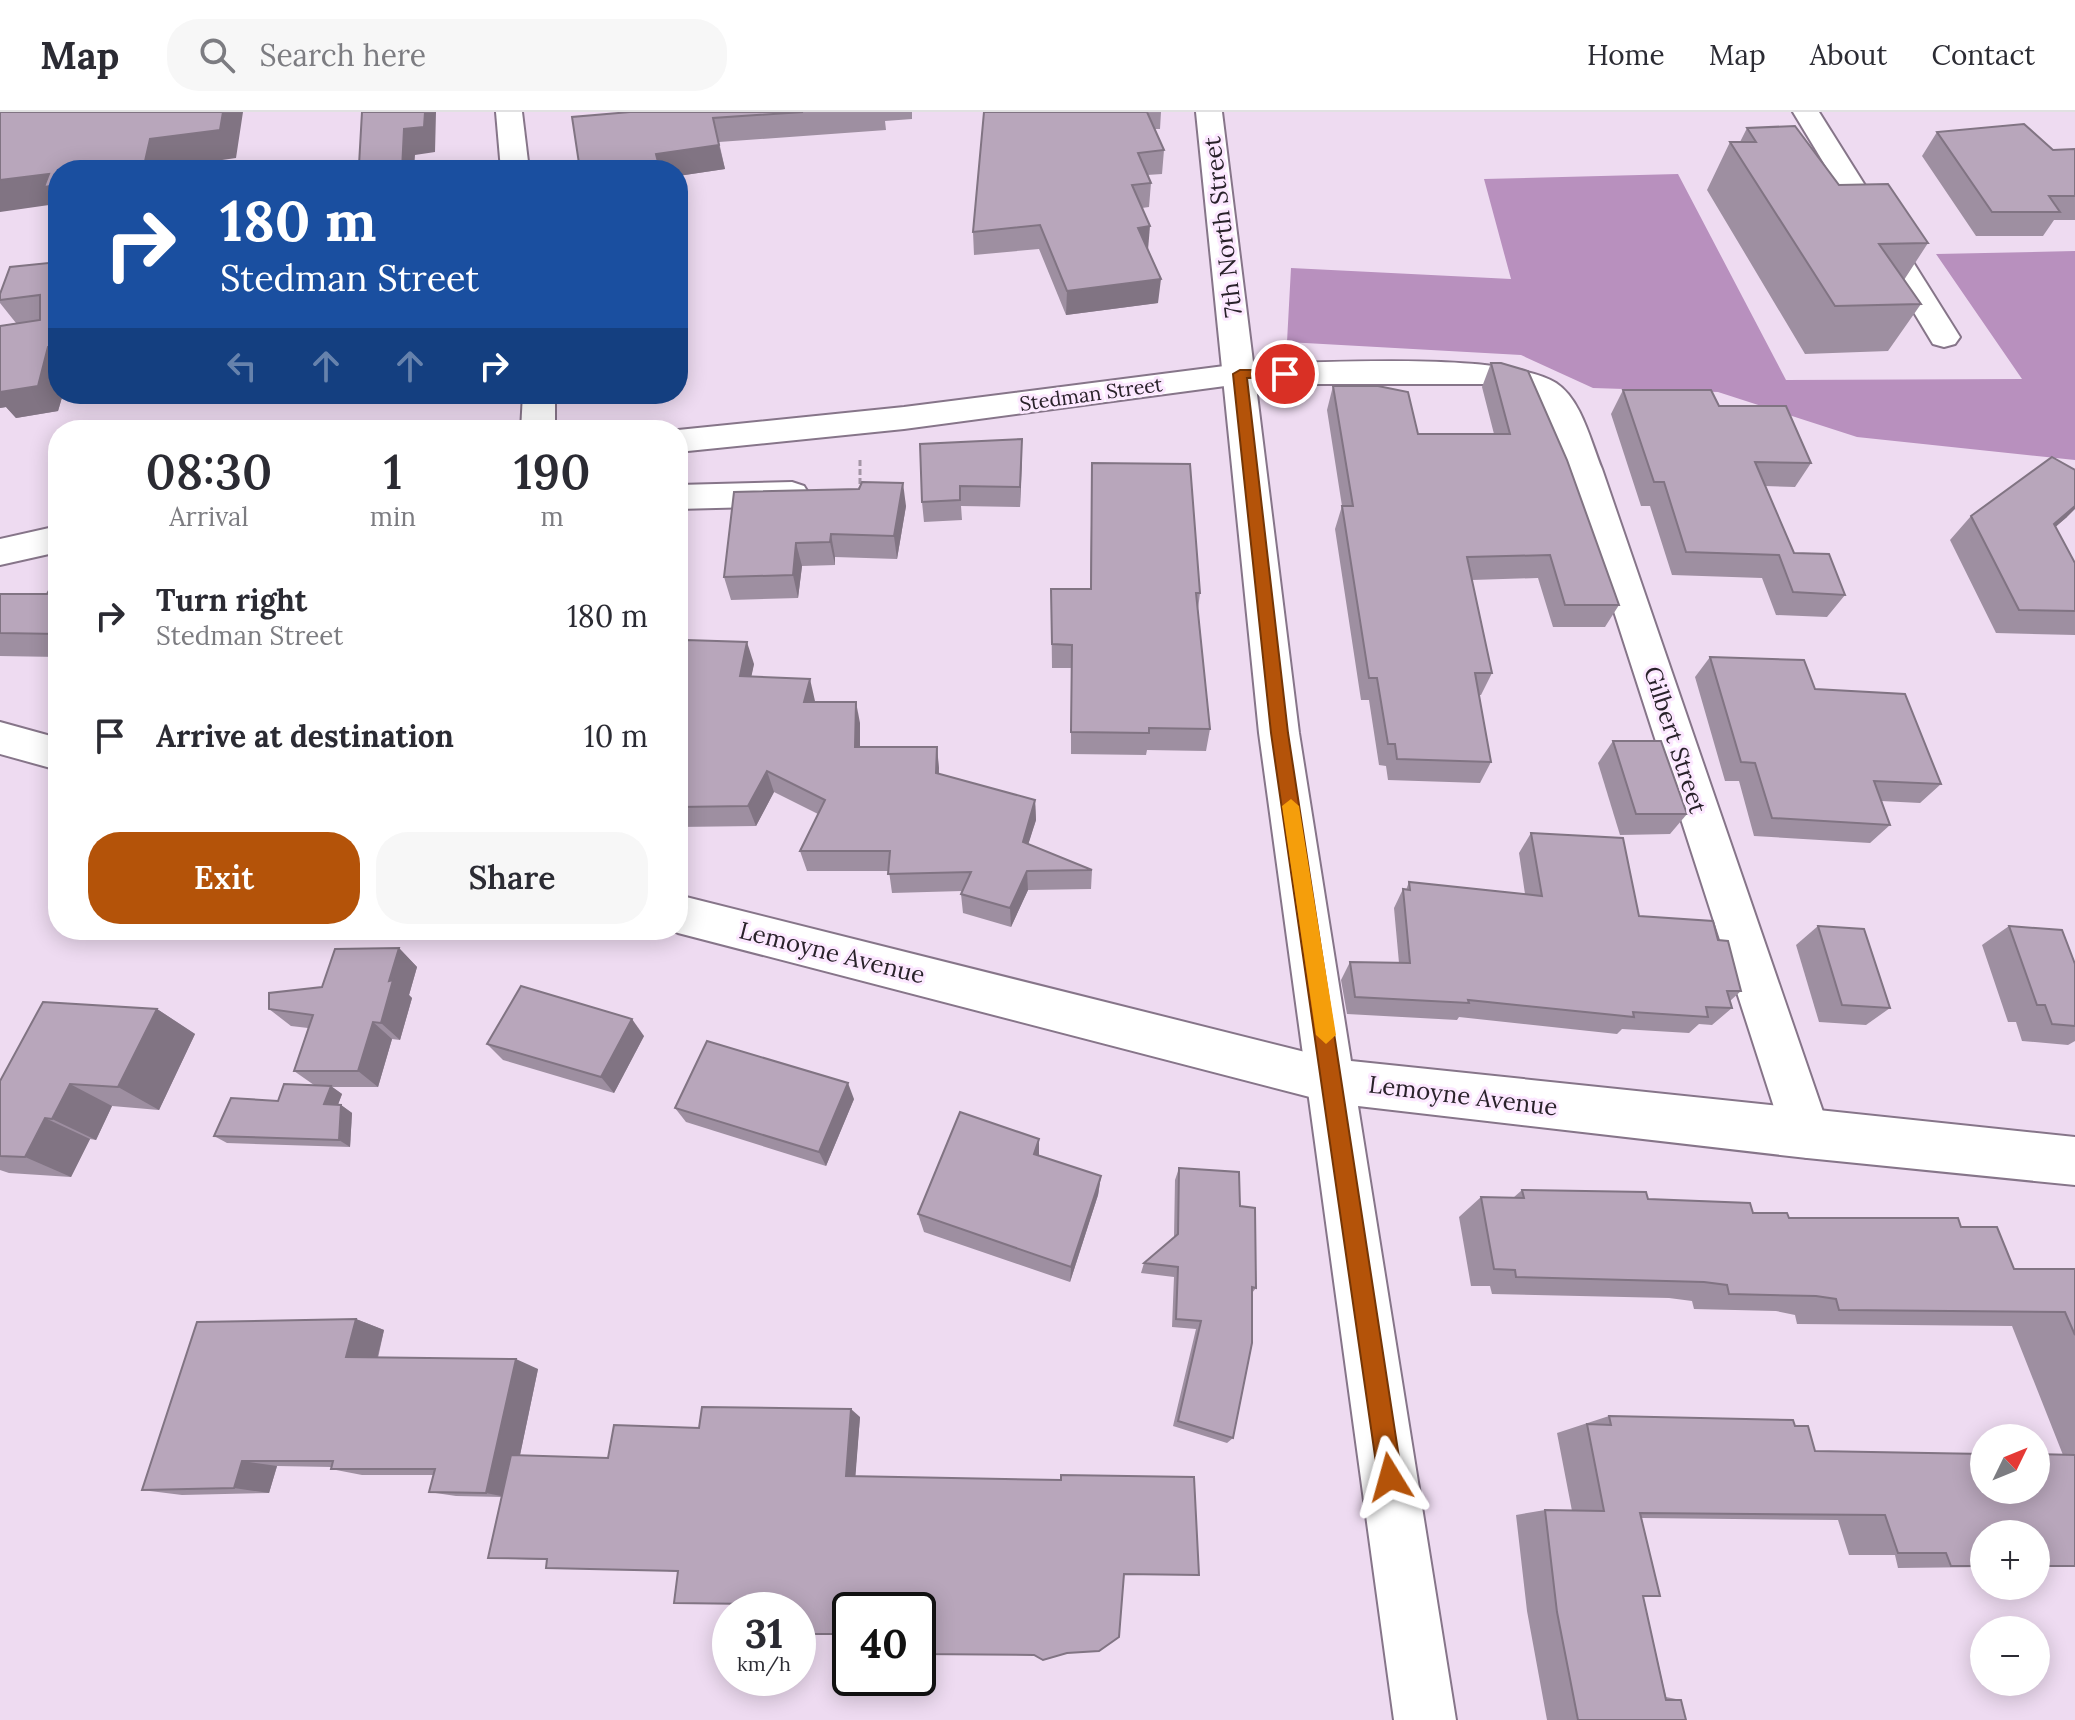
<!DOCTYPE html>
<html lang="en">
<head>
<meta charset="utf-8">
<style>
	:root { --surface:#fff; --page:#f7f7f7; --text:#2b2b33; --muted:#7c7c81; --line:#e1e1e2; --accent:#b45309 }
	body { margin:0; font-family:Lora,serif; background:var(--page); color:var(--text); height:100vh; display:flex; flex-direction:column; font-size:30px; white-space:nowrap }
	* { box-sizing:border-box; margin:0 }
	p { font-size:26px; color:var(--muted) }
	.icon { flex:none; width:44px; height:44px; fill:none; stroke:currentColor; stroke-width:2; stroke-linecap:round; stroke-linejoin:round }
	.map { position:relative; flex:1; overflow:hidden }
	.details { position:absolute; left:48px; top:308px; width:640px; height:520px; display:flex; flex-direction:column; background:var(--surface); border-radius:32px; box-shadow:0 4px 20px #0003 }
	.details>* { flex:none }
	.guide { position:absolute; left:48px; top:48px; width:640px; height:244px; border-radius:32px; box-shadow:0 4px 20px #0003; background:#1a4fa0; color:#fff; overflow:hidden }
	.needle { width:52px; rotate:47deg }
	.buttons { position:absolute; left:1970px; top:1312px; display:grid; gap:16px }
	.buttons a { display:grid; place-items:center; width:80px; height:80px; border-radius:50%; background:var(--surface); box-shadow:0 4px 20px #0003; font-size:40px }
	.speed { position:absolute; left:712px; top:1480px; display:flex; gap:16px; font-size:40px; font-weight:700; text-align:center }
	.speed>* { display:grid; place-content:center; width:104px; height:104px; border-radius:50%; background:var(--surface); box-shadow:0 4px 20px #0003; line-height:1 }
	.speed small { font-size:20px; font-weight:400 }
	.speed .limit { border:4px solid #111; border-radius:12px; background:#fff; color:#111 }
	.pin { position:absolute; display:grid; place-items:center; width:68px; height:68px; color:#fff; margin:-34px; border:4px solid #fff; border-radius:50%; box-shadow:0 2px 8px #0007 }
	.me { position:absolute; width:88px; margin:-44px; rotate:352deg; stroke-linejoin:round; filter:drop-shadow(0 0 6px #0008) }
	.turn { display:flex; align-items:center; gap:28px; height:168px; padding:0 40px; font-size:36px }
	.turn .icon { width:104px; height:104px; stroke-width:2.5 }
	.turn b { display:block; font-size:56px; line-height:68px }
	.lanes { display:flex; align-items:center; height:76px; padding:0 40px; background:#0003; justify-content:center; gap:40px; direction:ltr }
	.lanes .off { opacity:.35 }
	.eta { display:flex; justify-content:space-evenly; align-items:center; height:136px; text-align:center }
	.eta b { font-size:48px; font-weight:600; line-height:56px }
	.primary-button { display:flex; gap:16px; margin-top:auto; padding:16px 40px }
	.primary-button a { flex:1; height:92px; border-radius:32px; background:var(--accent); color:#fff; font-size:32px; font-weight:600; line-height:92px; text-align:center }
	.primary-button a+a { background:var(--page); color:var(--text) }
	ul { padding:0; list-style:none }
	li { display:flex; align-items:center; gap:24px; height:120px; padding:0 40px }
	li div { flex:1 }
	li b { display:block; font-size:30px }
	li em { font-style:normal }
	header { display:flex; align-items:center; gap:48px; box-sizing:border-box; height:112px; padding:0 40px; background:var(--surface); border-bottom:2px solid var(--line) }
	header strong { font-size:38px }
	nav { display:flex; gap:44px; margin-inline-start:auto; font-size:28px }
	.search { width:560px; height:72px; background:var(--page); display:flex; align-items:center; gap:20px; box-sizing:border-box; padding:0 28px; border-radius:32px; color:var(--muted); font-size:30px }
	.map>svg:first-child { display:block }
</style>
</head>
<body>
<header>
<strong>Map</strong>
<div class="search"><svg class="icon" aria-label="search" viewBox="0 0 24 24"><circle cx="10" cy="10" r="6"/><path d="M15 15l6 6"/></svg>Search here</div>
<nav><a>Home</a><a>Map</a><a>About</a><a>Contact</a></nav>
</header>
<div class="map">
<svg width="2075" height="1608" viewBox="0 0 2075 1608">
	<rect width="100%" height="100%" fill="#eedbf1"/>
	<path fill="#b890be" d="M1678,62L1786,268L2022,267L1936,142L2075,139V348L1857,325L1718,280L1593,276L1521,243L1287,230L1291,156L1511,167L1484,67Z"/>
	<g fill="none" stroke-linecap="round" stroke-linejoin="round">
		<defs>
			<g id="street">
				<path d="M496,0H522L529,58H501Z"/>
				<path d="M1793,0H1819L1960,225L1955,232L1944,235L1933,232Z"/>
				<path d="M1240,252C1309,252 1504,238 1556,271C1582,288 1591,331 1602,357L1831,1023L1824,1040L1807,1046L1790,1040L1783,1023L1568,357L1543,296L1532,285L1492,272H1240L904,317L678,340V318L904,295Z"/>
				<path d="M523,282H555V318H521Z"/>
				<path d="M792,370L804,374L809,382L804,390L792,394L678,397V373Z"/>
				<path d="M58,414V440L0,453V427Z"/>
				<path d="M0,610L58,626V658L0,642Z"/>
				<path d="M678,783L1333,947L1350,953L1357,969L1350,985L1333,991L678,821L670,818H678Z"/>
			</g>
			<path id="secondary" d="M1196,0H1222L1299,621L1351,949L2075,1025V1073L1807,1046L1358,994L1456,1608H1394L1259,621Z"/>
		</defs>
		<use href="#street" stroke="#867589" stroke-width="4"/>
		<use href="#secondary" stroke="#867589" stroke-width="4"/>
		<path stroke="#a395a5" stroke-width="3" stroke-dasharray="6 3" stroke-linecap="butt" d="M860,348V378"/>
		<use href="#street" fill="#fff" fill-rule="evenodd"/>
		<use href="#secondary" fill="#fff" fill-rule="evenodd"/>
	</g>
	<g fill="#9e8fa1">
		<path d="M630,0H912V7L885,9L886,18L719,30L725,57L678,64V58Z"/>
		<path d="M984,0H1161L1160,17H1154L1164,38L1162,62L1147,63L1151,71L1149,95L1142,96L1148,138L1158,191L1066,203L1039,137L974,143L973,120Z"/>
		<path d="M1747,16L1928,131L1904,168L1921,192L1888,239L1805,242L1707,78L1730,30H1740Z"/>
		<path d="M1937,20L2053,38L2075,37V108H2054L2043,124H1976L1922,44Z"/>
		<path d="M58,150V282H63L58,299L16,306L6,295L0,296V214L16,211L0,191V182Z"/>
		<path d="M1491,251L1619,493L1605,515H1553L1538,466L1472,468L1492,561L1481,583H1479L1491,650L1480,671L1388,668L1386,654L1379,653L1369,588H1361L1335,417L1342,394L1327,298L1333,274L1418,322H1494L1482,275Z"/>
		<path d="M1623,278L1719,294L1811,351L1795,375L1765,374L1794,441L1845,483L1827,505L1776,503L1762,466L1672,463L1650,394H1641L1611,302Z"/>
		<path d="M1022,327L1020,395L961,394L962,408L924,410L922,390Z"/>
		<path d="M1092,351L1200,481L1198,497L1210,617L1206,639L1147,638L1146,643L1071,642V556H1052L1051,477H1090Z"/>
		<path d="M734,380L906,394L897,447L835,445V453L802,454L798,486L731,488L724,465Z"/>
		<path d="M1971,404L2067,405L2055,415L2075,451V523L1996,521L1950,428Z"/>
		<path d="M58,463V545L0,544V482H47Z"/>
		<path d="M678,535L754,552L751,564L815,590L860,611V635H937L939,662L1035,688L1036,708L1028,732L1092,758L1091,777L1028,778L1011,815L963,801L961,782L962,779L892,781L889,759H807L800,739L818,702L774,680L756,714L678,715Z"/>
		<path d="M1710,545L1815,577L1941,672L1920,691L1881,689L1890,713L1870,731L1754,724L1739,669H1725L1695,565Z"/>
		<path d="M1613,629L1687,702L1670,722L1620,723L1598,651Z"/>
		<path d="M1531,721L1639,804L1718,828L1741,879L1730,889L1732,896L1712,913L1699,912L1689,921L1622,917L1617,922L1459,905L1457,908L1347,902L1341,868L1350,850L1399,851L1394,796L1403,777L1406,778L1409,770L1525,782L1519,741Z"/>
		<path d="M1818,814L1890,896L1866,913L1819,910L1796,833Z"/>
		<path d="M2009,814L2075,852V929L2068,933L2022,929L2016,910H2008L1982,833Z"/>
		<path d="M399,836L417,855L409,883L412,886L400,928L392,927L378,975H332L342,982L338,993H341L352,1001L350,1035L227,1031L214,1024L278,989L314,973L294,959L308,916L291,914L269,897L322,875Z"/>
		<path d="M157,897L195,922L159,998L112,994L96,1028L90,1027L71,1065L9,1061L0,1058V969Z"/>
		<path d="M644,924L614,981L503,948L487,932Z"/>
		<path d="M854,987L826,1054L686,1010L675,996Z"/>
		<path d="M1039,1027V1044L1101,1064L1098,1083L1070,1170L924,1120L918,1102Z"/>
		<path d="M1179,1056L1240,1094L1256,1176L1252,1181L1233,1326L1227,1331L1173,1314L1196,1217L1172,1215L1174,1165L1141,1161L1144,1151L1174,1125L1175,1068Z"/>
		<path d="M1522,1078L1648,1087L1789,1106L1961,1115L2014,1157H2075V1454L2036,1455V1422H1984V1455L1898,1456L1895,1443H1849L1838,1408L1642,1406L1643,1484L1666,1585L1681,1588L1686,1608H1547L1527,1499L1516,1403L1545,1398L1572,1399L1557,1321L1609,1304L1795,1314L1815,1339L2063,1343L2012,1214L1797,1212L1795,1203L1776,1199L1694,1197L1692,1189L1669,1186L1492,1182L1490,1174H1471L1459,1105L1481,1085L1513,1086Z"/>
		<path d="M356,1207L384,1218L378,1246L538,1257L520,1343L608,1346L699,1316L860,1305L855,1364L1060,1368L1061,1363L1199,1463H1124L1034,1543L754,1492L678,1460L547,1448L488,1446L502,1385L456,1384L429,1380L434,1363H362L331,1357V1355L277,1354L269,1381L182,1383L142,1378Z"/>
	</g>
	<g fill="#817483">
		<path d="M223,0H243L236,46L167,56V58H143L150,27Z"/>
		<path d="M425,0H436L435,40L415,43L414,58H402L404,17Z"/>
		<path d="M719,33L725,57L678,64V58H660L656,42Z"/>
		<path d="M49,62L58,73V96L56,92L0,100V68Z"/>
		<path d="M1150,114L1148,138L1138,116Z"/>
		<path d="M1161,167L1158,191L1066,203L1067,179Z"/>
		<path d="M58,223V282H63L58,299L16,306L6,295L0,296V269Z"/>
		<path d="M333,282H384L338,290Z"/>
		<path d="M1022,327V347L1020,395V375Z"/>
		<path d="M903,371L906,394L897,447L894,424Z"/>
		<path d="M2075,392V397L2067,405L2031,436L2054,412Z"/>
		<path d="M831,422L835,445V453L830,430Z"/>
		<path d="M796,431L802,454L798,486L793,463Z"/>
		<path d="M747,530L754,552L747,586L740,564Z"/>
		<path d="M810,567L815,589L804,590Z"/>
		<path d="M856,590L860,611V656L855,635Z"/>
		<path d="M937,635L939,656L938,682L936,661Z"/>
		<path d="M767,659L774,680L756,714L748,694Z"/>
		<path d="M1035,688L1036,708L1023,749V730Z"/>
		<path d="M1027,759L1028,778L1011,815L1010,796Z"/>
		<path d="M399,836L417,855L409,883L412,886L400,928L381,911L389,869Z"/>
		<path d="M157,897L195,922L159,998L118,975Z"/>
		<path d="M632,907L644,924L614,981L601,965Z"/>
		<path d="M373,910L392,927L378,975L358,959Z"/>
		<path d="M848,971L854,987L826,1054L819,1040Z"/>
		<path d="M70,972L112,994L96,1028L52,1007Z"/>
		<path d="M331,974L342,982L335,1000L324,992Z"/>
		<path d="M341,993L352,1001L350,1035L339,1028Z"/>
		<path d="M45,1006L90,1027L71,1065L25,1045Z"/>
		<path d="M1039,1027V1047L1034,1042Z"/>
		<path d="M1101,1064L1098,1083L1070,1170L1071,1155Z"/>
		<path d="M356,1207L384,1218L375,1255L346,1245Z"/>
		<path d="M516,1247L538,1257L511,1386L486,1381Z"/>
		<path d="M851,1297L860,1305L855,1370L846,1364Z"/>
		<path d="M242,1349L277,1354L269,1381L234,1376Z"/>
	</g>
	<g fill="#b8a6bb" stroke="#817483" stroke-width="2">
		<path d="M0,0H223L220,18L150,27L143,58H58V73L44,75L49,62L0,68Z"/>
		<path d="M362,0H425L424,15L404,17L402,58H322L359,53Z"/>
		<path d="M630,0H803L713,6L719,33L656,42L660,58H580L572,5Z"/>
		<path d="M984,0H1147L1164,38L1138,41L1151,71L1132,73L1150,114L1138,116L1161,167L1067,179L1040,113L973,120Z"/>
		<path d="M2024,12L2053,38L2075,37V84H2049L2060,100H1992L1937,20Z"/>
		<path d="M1795,14L1839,73L1888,72L1928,131L1879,132L1921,192L1835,194L1730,30H1756L1747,16Z"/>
		<path d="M58,150V223L56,234L48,235L38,274L0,280V214L40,208V183L0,188V182L10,155Z"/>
		<path d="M1491,251H1501L1528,259L1567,348L1619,493H1565L1550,443L1467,445L1492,561H1475L1491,650L1397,647L1395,632H1388L1377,566H1369L1342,394H1353L1333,274H1378L1408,280L1418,322H1510Z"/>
		<path d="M1623,278H1711L1719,294H1786L1811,351L1755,350L1794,441L1829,442L1845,483L1793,480L1779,443L1686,440L1664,370H1654Z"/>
		<path d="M1022,327L1020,375L960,374V388L922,390L920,332Z"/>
		<path d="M2052,345L2075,358V394L2054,412L2075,451V499L2019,498L1971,404Z"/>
		<path d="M1092,351L1190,352L1200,481H1196L1210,617L1149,616V621L1071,620L1072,533L1052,532L1051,477H1091Z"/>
		<path d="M862,370L903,371L894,424L831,422L830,430L796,431L793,463L724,465L734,380L859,377Z"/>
		<path d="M58,463V522L0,521V482H47Z"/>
		<path d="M686,528L747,530L740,564L810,567L804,590H856L855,635H937L936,661L1035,688L1023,730L1092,758L1027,759L1010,796L961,782L971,760L888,762L890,739H800L825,688L767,659L748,694L678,695V535H684Z"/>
		<path d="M1710,545L1804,548L1815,577L1905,582L1941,672L1874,669L1890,713L1772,706L1755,651L1741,650Z"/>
		<path d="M1613,629H1661L1687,702H1636Z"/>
		<path d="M1531,721L1623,726L1639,804L1713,809L1718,828L1728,829L1741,879H1727L1732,896L1706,895L1708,905L1633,900L1634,905L1468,888L1469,891L1355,885L1350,850L1410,851L1403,777L1410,778L1409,770L1542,784Z"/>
		<path d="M1818,814L1864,817L1890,896L1842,893Z"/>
		<path d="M2009,814L2062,818L2075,852V914L2052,912L2045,893H2037Z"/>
		<path d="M399,836L389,869L393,868L381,911L373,910L358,959H294L313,903L269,897V881L322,875L335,837Z"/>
		<path d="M521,874L632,907L601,965L487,932Z"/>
		<path d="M43,890L157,897L118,975L70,972L52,1007L45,1006L25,1045L0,1044V969Z"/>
		<path d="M707,929L848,971L819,1040L675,996Z"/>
		<path d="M284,972L331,974L324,992L341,993L339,1028L214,1024L231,986L278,989Z"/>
		<path d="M960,1000L1039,1027L1034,1042L1101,1064L1071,1155L918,1102Z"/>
		<path d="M1179,1056L1239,1060L1240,1094L1255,1096L1256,1176L1252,1175V1231L1233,1326L1178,1309L1201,1209L1176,1207L1178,1155L1144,1151L1178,1122Z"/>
		<path d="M1522,1078L1646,1080L1648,1087L1750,1091L1753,1101H1787L1789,1106H1958L1961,1115H1997L2014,1157H2075V1223L2065,1200L1839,1198L1836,1187L1816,1184L1729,1182L1727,1173L1704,1170L1516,1165L1515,1158L1494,1157L1481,1085L1524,1086Z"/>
		<path d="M356,1207L346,1245L516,1247L486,1381L429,1380L435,1357H331L333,1349H242L234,1376L142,1378L197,1210Z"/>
		<path d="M702,1295L851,1297L846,1364L1061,1368V1363L1194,1365L1199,1463L1124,1462L1119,1525L1099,1539L1067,1541L1043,1548L1034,1543L918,1542V1498H850V1522H798V1498H753L754,1492L674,1491L678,1459L546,1456L547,1447L488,1446L511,1343L608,1346L614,1313L699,1316Z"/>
		<path d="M1609,1304L1793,1308L1795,1314H1808L1815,1339L1984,1342V1378H2036V1342L2075,1343V1454H2036V1422H1984V1454H1951L1946,1441H1898L1885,1403L1640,1401L1660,1484H1643L1666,1588H1681L1686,1608H1578L1557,1500L1545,1398L1604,1399L1587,1312L1611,1313Z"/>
	</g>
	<path fill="#b45309" stroke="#753606" stroke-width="2" d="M1285,258L1291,262L1289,265L1247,266L1288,621L1402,1365L1398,1373L1390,1376L1382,1373L1378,1365L1271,621L1233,262L1240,258Z"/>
	<path fill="#f59e0b" d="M1291,687L1299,694L1336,923L1326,932L1316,923L1282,694Z"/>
	<g text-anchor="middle" stroke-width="6" stroke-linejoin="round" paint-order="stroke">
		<g font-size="20" fill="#29222a" stroke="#fce8ff">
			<text transform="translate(1091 282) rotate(-8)" y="7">Stedman Street</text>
		</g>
		<g font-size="24" fill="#29222a" stroke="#fce8ff">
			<text transform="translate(1223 115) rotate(-97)" y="8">7th North Street</text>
			<text transform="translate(1675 628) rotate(72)" y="8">Gilbert Street</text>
			<text transform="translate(832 841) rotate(14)" y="8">Lemoyne Avenue</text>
			<text transform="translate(1463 984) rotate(7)" y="8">Lemoyne Avenue</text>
		</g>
	</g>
</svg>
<div class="buttons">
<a><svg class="needle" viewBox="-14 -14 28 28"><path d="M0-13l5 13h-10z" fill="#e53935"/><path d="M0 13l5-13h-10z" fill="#7c7c81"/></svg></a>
<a>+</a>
<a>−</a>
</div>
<div class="speed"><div>31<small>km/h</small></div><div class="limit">40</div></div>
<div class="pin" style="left:1285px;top:262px;background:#d93025"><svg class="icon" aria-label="arrive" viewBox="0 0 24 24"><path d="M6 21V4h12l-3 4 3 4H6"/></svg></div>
<svg class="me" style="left:1390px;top:1365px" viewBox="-20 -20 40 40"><path d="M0-17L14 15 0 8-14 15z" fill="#b45309" stroke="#fff" stroke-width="4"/></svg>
<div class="guide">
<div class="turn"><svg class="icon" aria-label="right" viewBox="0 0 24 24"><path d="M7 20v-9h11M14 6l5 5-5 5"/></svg><div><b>180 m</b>Stedman Street</div></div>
<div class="lanes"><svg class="icon off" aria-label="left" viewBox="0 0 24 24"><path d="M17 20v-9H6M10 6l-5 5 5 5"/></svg><svg class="icon off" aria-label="ahead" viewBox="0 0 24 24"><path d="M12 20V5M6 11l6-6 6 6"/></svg><svg class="icon off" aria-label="ahead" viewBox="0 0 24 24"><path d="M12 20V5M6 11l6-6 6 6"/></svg><svg class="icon" aria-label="right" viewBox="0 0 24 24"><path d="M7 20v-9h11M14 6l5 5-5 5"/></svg></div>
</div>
<section class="details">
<div class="eta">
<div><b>08:30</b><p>Arrival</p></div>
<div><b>1</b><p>min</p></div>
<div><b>190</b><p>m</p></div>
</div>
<ul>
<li><svg class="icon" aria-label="right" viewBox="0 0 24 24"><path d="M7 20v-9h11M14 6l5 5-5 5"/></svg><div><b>Turn right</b><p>Stedman Street</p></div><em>180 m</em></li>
<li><svg class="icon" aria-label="arrive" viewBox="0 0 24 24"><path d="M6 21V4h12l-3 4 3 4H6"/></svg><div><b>Arrive at destination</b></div><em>10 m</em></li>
</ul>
<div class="primary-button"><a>Exit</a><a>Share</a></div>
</section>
</div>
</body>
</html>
